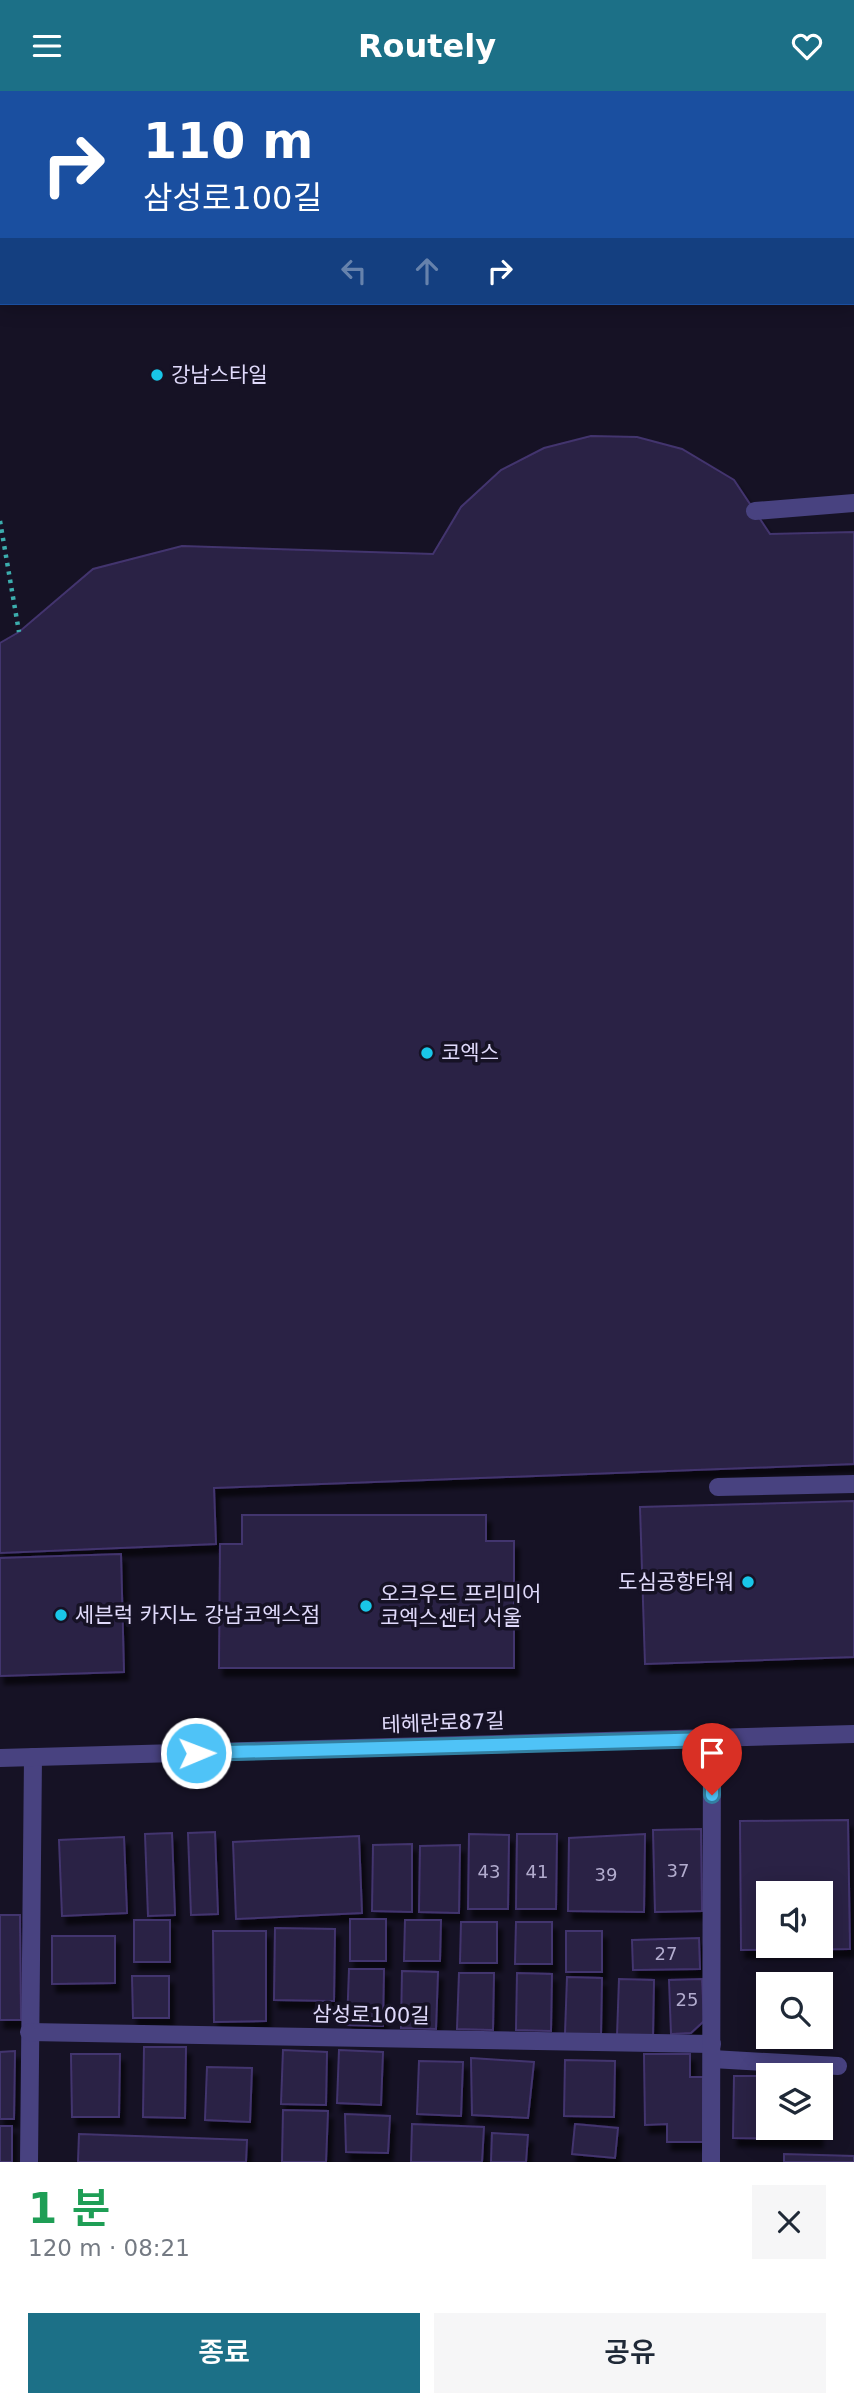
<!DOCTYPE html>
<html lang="ko">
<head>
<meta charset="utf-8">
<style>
	:root { --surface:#fff; --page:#f6f6f7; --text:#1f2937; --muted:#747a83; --accent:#1c7087 }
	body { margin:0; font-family:"DejaVu Sans","Noto Sans KR",sans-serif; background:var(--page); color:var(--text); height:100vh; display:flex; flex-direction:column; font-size:26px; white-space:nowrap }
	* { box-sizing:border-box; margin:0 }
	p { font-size:23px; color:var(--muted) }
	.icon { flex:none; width:38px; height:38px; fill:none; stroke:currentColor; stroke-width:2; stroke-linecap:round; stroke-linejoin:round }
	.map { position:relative; height:2071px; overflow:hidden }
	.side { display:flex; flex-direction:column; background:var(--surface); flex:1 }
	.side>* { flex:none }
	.guide { position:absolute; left:0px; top:0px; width:854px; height:214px; box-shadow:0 4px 18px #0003; background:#1a4fa0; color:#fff; overflow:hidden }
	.fabs { position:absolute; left:756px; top:1790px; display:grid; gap:14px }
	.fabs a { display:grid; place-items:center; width:77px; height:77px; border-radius:0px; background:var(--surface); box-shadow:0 4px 18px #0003; font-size:35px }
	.pin { position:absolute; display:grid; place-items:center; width:60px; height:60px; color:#fff; margin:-72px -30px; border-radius:50% 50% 50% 0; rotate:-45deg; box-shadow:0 0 7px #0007 }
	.pin .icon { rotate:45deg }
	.me { position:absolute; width:77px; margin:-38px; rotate:89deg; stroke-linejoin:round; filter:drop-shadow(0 0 5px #0008) }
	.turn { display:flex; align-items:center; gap:24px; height:147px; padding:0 28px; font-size:32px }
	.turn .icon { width:91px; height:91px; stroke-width:2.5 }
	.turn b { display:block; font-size:49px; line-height:60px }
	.lanes { display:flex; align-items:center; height:66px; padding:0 28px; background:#0003; justify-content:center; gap:35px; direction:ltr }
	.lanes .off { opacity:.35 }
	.round { display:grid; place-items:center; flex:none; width:74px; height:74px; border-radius:0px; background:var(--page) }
	.headline { display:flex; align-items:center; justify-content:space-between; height:119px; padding:0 28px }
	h1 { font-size:42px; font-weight:600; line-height:52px; color:#1e9e55 }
	.button { display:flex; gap:14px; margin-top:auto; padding:14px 28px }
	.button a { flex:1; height:80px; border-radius:0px; background:var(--accent); color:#fff; font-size:28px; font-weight:600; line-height:80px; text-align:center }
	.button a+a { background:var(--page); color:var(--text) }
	header { display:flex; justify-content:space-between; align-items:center; height:91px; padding:0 28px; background:var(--accent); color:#fff; font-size:32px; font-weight:600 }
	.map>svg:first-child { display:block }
</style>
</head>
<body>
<header><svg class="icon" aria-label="menu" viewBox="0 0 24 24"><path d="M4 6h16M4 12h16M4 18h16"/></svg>Routely<svg class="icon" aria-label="heart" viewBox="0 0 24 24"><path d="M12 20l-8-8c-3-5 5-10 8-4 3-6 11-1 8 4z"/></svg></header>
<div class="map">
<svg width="854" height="2071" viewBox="0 0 854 2071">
	<defs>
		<filter id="shadow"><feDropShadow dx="4.5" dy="8" stdDeviation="2" flood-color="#0009"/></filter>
	</defs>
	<rect width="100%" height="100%" fill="#161225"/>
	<g fill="#2a2045" stroke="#43346e" stroke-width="2" fill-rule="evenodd" filter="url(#shadow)">
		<path d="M591,345L637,346L682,358L734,389L770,443L854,441V1373L214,1397L216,1453L0,1462V552L19,541L93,478L182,455L433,463L461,416L501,379L544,357Z"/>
		<path d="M854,1410V1566L645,1573L640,1416Z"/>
		<path d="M242,1424H486V1450H514V1577H219L220,1453H242Z"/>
		<path d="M121,1463L124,1581L0,1585V1467Z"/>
		<path d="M848,1729L850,1858L741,1859L740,1730ZM768,1802H821V1855H768Z"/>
		<path d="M701,1738L702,1820L655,1821L653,1739Z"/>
		<path d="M215,1741L218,1823L191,1824L188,1742Z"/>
		<path d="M172,1742L175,1824L148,1825L145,1743Z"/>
		<path d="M469,1743L509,1744L508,1818H468Z"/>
		<path d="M517,1743H557L556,1818H516Z"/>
		<path d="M645,1743L644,1821L568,1820L569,1747Z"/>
		<path d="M359,1745L362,1822L236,1828L233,1751Z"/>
		<path d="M124,1746L127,1822L62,1825L59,1749Z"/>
		<path d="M412,1753V1821L372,1820L373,1754Z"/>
		<path d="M460,1754L459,1822L419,1821L420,1755Z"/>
		<path d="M0,1824H20L21,1929H0Z"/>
		<rect x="350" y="1828" width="36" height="42"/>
		<rect x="134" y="1829" width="36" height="42"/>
		<path d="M405,1829H441L440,1870H404Z"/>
		<path d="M461,1831H497V1872H460Z"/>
		<path d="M516,1831H552V1873H515Z"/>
		<path d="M275,1837L335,1838L334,1910L274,1909Z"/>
		<path d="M213,1840H266V1930L214,1931Z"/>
		<rect x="566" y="1840" width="36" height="41"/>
		<path d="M52,1845H115V1892L52,1893Z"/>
		<path d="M699,1847L700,1878L633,1879L632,1849Z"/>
		<path d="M349,1878H384L383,1935L347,1934Z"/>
		<path d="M402,1880L438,1881L436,1938L401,1937Z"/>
		<path d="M459,1882H494L493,1939L457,1938Z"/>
		<path d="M517,1882L552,1883L551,1940L516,1939Z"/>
		<path d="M132,1885H169V1927H133Z"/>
		<path d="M567,1886L602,1887L601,1944L565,1943Z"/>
		<path d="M619,1888L654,1889L653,1946L617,1945Z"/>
		<path d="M702,1888L704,1930L691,1942L671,1943L669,1889Z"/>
		<path d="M144,1956H186L185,2027L143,2026Z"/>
		<path d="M283,1959L327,1961L326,2014L281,2013Z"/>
		<path d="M339,1959L383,1961L381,2014L337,2012Z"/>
		<path d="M15,1960L14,2028H0V1961Z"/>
		<path d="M71,1963H120L119,2026H72Z"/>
		<path d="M644,1963H690V1986H703V2051H667V2033L645,2034Z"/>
		<path d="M471,1967L534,1971L528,2027L472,2024Z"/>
		<path d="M565,1969L615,1970L614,2026L564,2025Z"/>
		<path d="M419,1970L463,1971L461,2025L417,2023Z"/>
		<path d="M207,1976L252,1977L250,2031L205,2029Z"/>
		<path d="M734,1985H768V2037H818V2048L733,2047Z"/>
		<path d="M283,2019L328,2020L326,2071H282Z"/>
		<path d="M345,2023L390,2025L388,2062L346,2061Z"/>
		<path d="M412,2033L484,2036L482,2071H411Z"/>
		<path d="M575,2033L618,2037L615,2067L572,2063Z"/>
		<rect x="0" y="2035" width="12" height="36"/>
		<path d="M492,2042L528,2044L526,2071H491Z"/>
		<path d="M79,2043L247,2049L246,2071H78Z"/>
		<path d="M784,2063L854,2065V2071H784Z"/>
	</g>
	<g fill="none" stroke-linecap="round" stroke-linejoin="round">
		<path stroke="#3cadad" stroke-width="4.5" stroke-dasharray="3.5 5" stroke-linecap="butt" d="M0,430L19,541"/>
		<path stroke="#484280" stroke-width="18" d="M29,2071L33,1666"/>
		<g stroke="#484280" stroke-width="18">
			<path d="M755,420L854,412"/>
			<path d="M718,1396L854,1393"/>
			<path d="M29,1941L712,1953"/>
			<path d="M712,1968L838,1975"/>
			<path d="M711,2071L712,1648"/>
		</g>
		<path stroke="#484280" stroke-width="18" d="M0,1667L854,1643"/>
		<g stroke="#c76cf0" stroke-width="18">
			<path d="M852,156H854"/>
			<path d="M0,176H2"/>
		</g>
	</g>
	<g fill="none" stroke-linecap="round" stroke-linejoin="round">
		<defs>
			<path id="route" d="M196,1662L712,1648V1704"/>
		</defs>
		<use href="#route" stroke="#337fa1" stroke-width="18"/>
		<use href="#route" stroke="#4fc3f7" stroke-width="12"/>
	</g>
	<g fill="#19c6e8" stroke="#161225" stroke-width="2.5">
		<circle cx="157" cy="284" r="7"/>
		<circle cx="427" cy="962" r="7"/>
		<circle cx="748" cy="1491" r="7"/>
		<circle cx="366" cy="1515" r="7"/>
		<circle cx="61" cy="1524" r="7"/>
	</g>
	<g text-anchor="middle" stroke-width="7" stroke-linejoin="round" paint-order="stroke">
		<g font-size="18" fill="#b2acce">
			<text x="678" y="1786">37</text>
			<text x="489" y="1787">43</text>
			<text x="537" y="1787">41</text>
			<text x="606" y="1790">39</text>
			<text x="666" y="1869">27</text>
			<text x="687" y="1915">25</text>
		</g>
		<g font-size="21" fill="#e0dafb" stroke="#161225" text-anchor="start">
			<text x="171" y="291">강남스타일</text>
			<text x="441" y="969">코엑스</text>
			<text x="734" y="1498" text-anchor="end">도심공항타워</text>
			<text x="380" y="1510">오크우드 프리미어<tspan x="380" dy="24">코엑스센터 서울</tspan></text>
			<text x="75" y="1531">세븐럭 카지노 강남코엑스점</text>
		</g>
		<g font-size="21" fill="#e0dafb" stroke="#161225">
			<text transform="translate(443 1632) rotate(-2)" y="7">테헤란로87길</text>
			<text transform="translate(371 1924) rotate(1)" y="7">삼성로100길</text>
		</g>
	</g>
</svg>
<div class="fabs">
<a><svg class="icon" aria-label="sound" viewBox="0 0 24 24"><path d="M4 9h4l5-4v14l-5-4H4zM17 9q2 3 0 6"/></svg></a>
<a><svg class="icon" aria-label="search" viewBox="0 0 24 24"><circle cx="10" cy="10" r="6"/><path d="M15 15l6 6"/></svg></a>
<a><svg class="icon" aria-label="layers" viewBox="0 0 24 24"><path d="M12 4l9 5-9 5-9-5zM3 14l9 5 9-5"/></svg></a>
</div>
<div class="pin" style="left:712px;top:1704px;background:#d93025"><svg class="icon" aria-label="arrive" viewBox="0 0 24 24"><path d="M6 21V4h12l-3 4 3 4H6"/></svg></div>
<svg class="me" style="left:196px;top:1662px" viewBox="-20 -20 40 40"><circle r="17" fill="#4fc3f7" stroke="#fff" stroke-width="3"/><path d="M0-11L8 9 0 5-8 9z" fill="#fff"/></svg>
<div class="guide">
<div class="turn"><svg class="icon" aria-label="right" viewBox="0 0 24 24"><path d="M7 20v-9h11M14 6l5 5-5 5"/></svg><div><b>110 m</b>삼성로100길</div></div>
<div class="lanes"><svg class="icon off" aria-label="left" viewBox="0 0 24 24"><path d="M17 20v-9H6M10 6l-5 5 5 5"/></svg><svg class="icon off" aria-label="ahead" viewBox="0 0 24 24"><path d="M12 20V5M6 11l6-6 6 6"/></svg><svg class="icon" aria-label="right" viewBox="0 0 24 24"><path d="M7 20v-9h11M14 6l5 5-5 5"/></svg></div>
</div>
</div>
<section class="side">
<div class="headline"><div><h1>1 분</h1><p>120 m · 08:21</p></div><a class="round"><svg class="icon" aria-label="close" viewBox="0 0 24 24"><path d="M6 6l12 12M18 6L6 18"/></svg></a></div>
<div class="button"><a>종료</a><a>공유</a></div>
</section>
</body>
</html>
